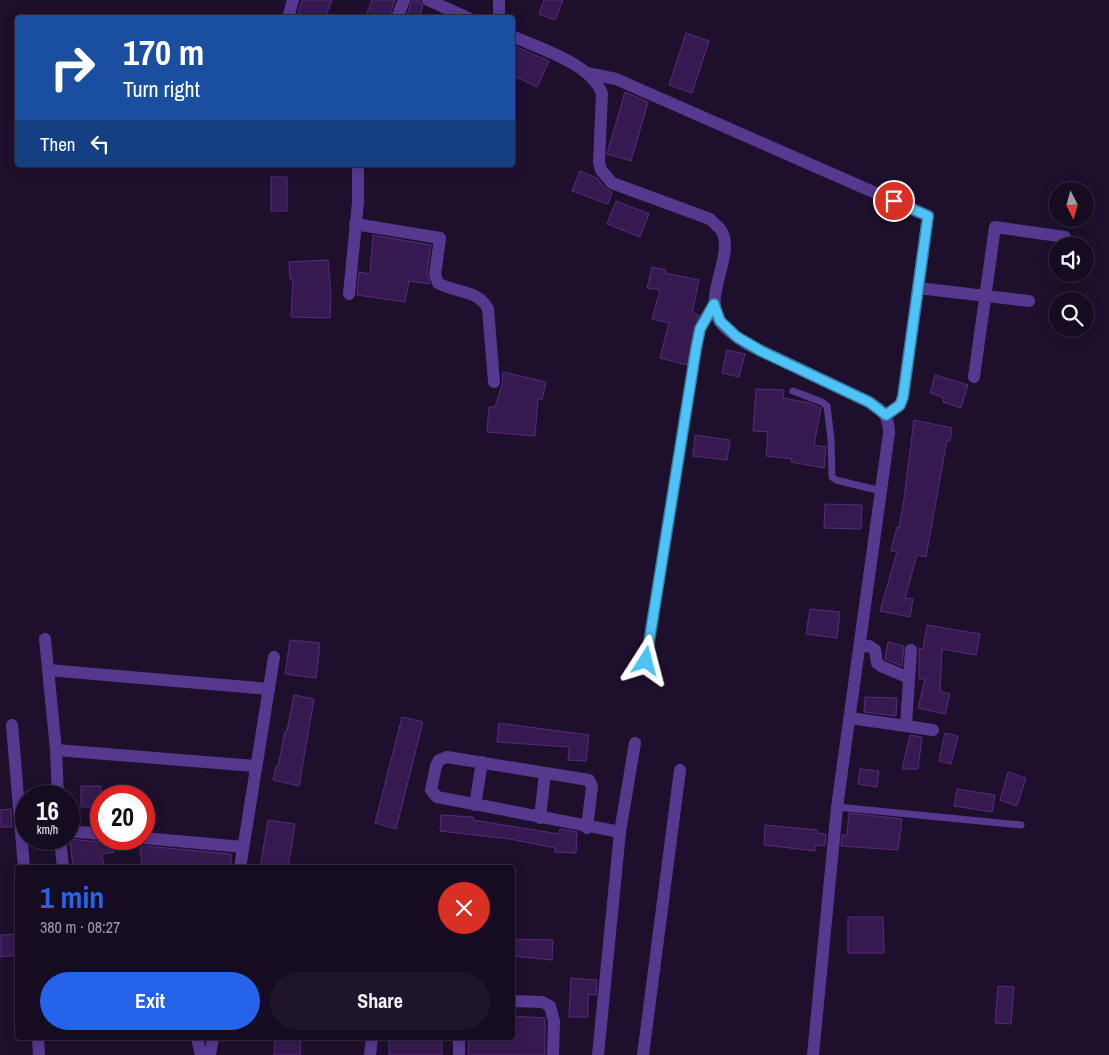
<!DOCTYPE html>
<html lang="en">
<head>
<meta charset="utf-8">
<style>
	:root { --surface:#160c22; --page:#1f152a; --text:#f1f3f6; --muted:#9e9ba5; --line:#352c40; --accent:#2563eb }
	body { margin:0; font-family:"Archivo Narrow",sans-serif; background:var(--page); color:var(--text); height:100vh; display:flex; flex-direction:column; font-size:19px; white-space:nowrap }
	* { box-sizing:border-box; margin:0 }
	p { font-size:16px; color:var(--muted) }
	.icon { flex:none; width:28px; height:28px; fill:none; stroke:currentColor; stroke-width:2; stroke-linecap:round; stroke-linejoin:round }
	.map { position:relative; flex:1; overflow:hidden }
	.panel { position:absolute; left:15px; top:865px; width:500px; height:175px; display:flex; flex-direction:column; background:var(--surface); border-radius:5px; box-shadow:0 2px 12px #0003,0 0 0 1px var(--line) }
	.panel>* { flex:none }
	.guide { position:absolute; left:15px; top:15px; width:500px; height:152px; border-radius:5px; box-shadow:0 2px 12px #0003,0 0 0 1px var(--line); background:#1a4fa0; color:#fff; overflow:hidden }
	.needle { width:32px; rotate:174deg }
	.controls { position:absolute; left:1049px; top:182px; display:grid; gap:10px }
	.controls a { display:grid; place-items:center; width:45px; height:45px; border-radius:50%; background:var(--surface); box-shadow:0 2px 12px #0003,0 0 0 1px var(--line); font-size:25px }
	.speed { position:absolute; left:15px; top:785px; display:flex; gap:10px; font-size:25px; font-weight:700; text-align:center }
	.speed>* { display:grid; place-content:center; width:65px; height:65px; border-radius:50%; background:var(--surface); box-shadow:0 2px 12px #0003,0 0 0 1px var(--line); line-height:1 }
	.speed small { font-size:12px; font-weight:400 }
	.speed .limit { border:8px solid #d22; background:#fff; color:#111 }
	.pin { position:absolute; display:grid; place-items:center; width:42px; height:42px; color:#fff; margin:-21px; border:2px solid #fff; border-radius:50%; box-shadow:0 1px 5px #0007 }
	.me { position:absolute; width:55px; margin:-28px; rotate:9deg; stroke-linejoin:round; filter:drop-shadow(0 0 4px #0008) }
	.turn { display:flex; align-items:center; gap:18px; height:105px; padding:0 25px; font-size:22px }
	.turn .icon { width:65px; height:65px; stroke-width:2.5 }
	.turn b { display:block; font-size:35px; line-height:42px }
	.then { display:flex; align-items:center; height:48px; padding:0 25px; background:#0003; gap:10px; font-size:19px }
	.round { display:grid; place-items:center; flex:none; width:52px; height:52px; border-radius:26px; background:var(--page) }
	.head { display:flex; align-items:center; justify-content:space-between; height:85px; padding:0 25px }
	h1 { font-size:30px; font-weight:800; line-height:38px; color:var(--accent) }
	.action { display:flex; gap:10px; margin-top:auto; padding:10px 25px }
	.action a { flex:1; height:58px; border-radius:30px; background:var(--accent); color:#fff; font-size:20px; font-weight:800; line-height:58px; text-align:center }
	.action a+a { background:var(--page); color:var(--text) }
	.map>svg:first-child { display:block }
</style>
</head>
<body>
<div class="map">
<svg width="1109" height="1055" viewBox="0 0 1109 1055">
	<rect width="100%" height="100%" fill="#1e102d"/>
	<g fill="#361a4f" stroke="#562b7d">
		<path d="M302,0H332L325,18H311L298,13Z"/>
		<path d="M372,0H395L389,18H365Z"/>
		<path d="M412,0L420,1L423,6L419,18H406Z"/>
		<path d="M544,0H563L555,20L539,14Z"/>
		<path d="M686,33L709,41L692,93L669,85Z"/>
		<path d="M512,45L549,61L537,87L512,75Z"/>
		<path d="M625,92L648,102L631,161L607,154Z"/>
		<path d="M580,171L597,178L606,189L612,192L608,204L572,191Z"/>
		<rect x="271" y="177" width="16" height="34"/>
		<path d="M616,201L649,214L640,237L607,224Z"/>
		<path d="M373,235L431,245L427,274L430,284L409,281L405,302L357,295L359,272L370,274Z"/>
		<path d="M328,260L331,295L330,318L291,317L293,279H290L289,262Z"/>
		<path d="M652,267L666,270L665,273L699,280L692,313L699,315L687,365L660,358L669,323L652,319L660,290L647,288Z"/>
		<path d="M727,350L745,354L739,377L722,373Z"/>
		<path d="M503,372L546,382L542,400L538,399L535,436L487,432L489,407H495L502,385Z"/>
		<path d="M935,375L968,385L961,408L943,402L944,398L930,393Z"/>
		<path d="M756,389L784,390L783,398L810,403L821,408L814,445L826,447L824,468L791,462L792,459L766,456L768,432L753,431Z"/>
		<path d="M914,420L952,428L950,441L947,440L926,557L917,555L905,598L913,599L910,617L880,611L897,552L891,551L897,527L899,528L904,499Z"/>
		<path d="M695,435L730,440L727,460L693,456Z"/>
		<path d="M825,504L862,505L861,529L824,528Z"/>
		<path d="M810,609L840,612L837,638L806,634Z"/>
		<path d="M927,625L980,634L976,655L942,649L940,691L950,694L945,714L918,708L925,679H919V648L923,649Z"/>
		<path d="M290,640L320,643L316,678L285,674Z"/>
		<path d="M888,642L904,646L902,666L885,659Z"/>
		<path d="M294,695L314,699L299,786L273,780L276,766L278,767L285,731H287Z"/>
		<path d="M865,697L897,698L896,716L864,712Z"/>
		<path d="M402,717L423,722L396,829L375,823Z"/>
		<path d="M499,723L589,735L586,761L568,760L569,747L497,742Z"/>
		<path d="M945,733L958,736L951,764L939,761Z"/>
		<path d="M910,735L922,737L918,769H902Z"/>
		<path d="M860,769L879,771L877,787L858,784Z"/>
		<path d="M1008,772L1026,778L1017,806L1000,800Z"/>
		<rect x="81" y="786" width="20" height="21"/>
		<path d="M957,789L995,795L992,812L954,806Z"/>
		<path d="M11,809L12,827H0V810Z"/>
		<path d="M849,813L902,819L898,850L841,846L842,835H847Z"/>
		<path d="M441,815L473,817V820L559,834L560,829L577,832L576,853L555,852V848L510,839L440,831Z"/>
		<path d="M268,820L295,824L288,868H260Z"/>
		<path d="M765,825L817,830V833L826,834L825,846L816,845L815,851L764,845Z"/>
		<path d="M70,839L100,842L112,839L114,852L102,854L104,868H73Z"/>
		<path d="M145,846L231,854V868H184V866L142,868L140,847Z"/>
		<path d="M848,917H883L884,953H848Z"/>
		<path d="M18,934V955L0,957V935Z"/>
		<path d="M512,939L553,940L552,960L512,956Z"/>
		<path d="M571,978L597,980L596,995L588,994V1017H569Z"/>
		<path d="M998,986L1014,987L1011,1024L995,1023Z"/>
		<path d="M512,1016L545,1018V1055H468L469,1038H512Z"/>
		<path d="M275,1038H301L300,1055H274Z"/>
		<rect x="389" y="1038" width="53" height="17"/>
	</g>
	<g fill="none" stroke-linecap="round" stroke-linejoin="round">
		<g stroke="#57388f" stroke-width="7">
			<path d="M793,391L822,402L827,406L831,439L832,477L836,480L881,491"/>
			<path d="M646,661L699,335L704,321L714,305"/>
			<path d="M837,807L1021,825"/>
		</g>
		<g stroke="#57388f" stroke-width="12">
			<path d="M499,0V18"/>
			<path d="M288,18L293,0"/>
			<path d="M397,18L404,0"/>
			<path d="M587,73L616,79L928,216L903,397L900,405L886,415"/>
			<path d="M355,224L440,238L435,275L438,283C454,293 478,289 488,309L494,382"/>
			<path d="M918,288L1029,301"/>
			<path d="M349,294L358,202V165"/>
			<path d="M974,377L995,227L1065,237"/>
			<path d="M45,639L56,750L58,796"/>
			<path d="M860,646H869L875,650L877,663L881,666L909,678"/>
			<path d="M48,670L269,689"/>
			<path d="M850,718L933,730"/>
			<path d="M12,725L24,868"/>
			<path d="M906,725L911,650"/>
			<path d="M56,750L255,766"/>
			<path d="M475,805L482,762"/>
			<path d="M540,818L545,773"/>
			<path d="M587,828L592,786L589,780L447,757L439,760L436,766L431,790L437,797L620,832"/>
			<path d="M69,831L101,834"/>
			<path d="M144,838L243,847"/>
			<path d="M60,839L63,868"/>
			<path d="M240,868L274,657"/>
			<path d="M512,1001L542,1002L550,1006L554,1021L553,1055"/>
			<path d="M38,1038L39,1055"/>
			<path d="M197,1038L201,1055"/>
			<path d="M210,1055L213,1038"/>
			<path d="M370,1055L372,1038"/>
			<path d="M459,1055V1038"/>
			<path d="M598,1055L620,832L635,743"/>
			<path d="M643,1055L680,770"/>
		</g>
		<g stroke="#57388f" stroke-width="12">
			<path d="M428,0L468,18"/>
			<path d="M512,36C539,48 592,64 602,94L599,162L601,170L612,183L710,219C713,223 718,226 721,230C736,255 702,295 720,322C726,331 738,338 747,344L869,402C883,410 889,417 889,433L837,807L813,1055"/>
		</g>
	</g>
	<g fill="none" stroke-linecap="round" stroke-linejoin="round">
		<defs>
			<path id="route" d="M646,661L696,349L700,329L714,304L720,321L737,337L761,351L869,402L886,415L900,405L903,397L928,216L894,201"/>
		</defs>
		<use href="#route" stroke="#337fa1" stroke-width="12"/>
		<use href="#route" stroke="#4fc3f7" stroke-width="9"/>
	</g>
</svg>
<div class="controls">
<a><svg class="needle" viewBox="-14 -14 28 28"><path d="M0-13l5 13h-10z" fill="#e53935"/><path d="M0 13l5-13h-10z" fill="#9e9ba5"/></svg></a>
<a><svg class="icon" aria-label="sound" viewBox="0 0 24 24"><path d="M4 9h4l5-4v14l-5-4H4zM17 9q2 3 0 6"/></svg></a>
<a><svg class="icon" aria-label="search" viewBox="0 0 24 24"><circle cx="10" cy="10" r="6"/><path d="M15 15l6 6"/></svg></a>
</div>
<div class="speed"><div>16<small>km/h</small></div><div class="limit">20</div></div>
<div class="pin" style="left:894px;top:201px;background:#d93025"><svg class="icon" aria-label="arrive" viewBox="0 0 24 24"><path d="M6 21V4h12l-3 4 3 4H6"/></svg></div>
<svg class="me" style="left:646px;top:661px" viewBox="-20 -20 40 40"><path d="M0-17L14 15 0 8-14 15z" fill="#4fc3f7" stroke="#fff" stroke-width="4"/></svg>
<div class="guide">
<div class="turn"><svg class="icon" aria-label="right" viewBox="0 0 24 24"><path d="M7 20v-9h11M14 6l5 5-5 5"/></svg><div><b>170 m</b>Turn right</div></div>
<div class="then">Then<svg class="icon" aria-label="left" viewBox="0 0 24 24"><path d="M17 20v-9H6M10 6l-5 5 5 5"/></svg></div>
</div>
<section class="panel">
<div class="head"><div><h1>1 min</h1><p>380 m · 08:27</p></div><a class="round" style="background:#d93025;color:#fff"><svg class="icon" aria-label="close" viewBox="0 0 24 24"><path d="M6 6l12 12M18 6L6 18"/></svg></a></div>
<div class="action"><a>Exit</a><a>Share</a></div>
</section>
</div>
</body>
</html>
